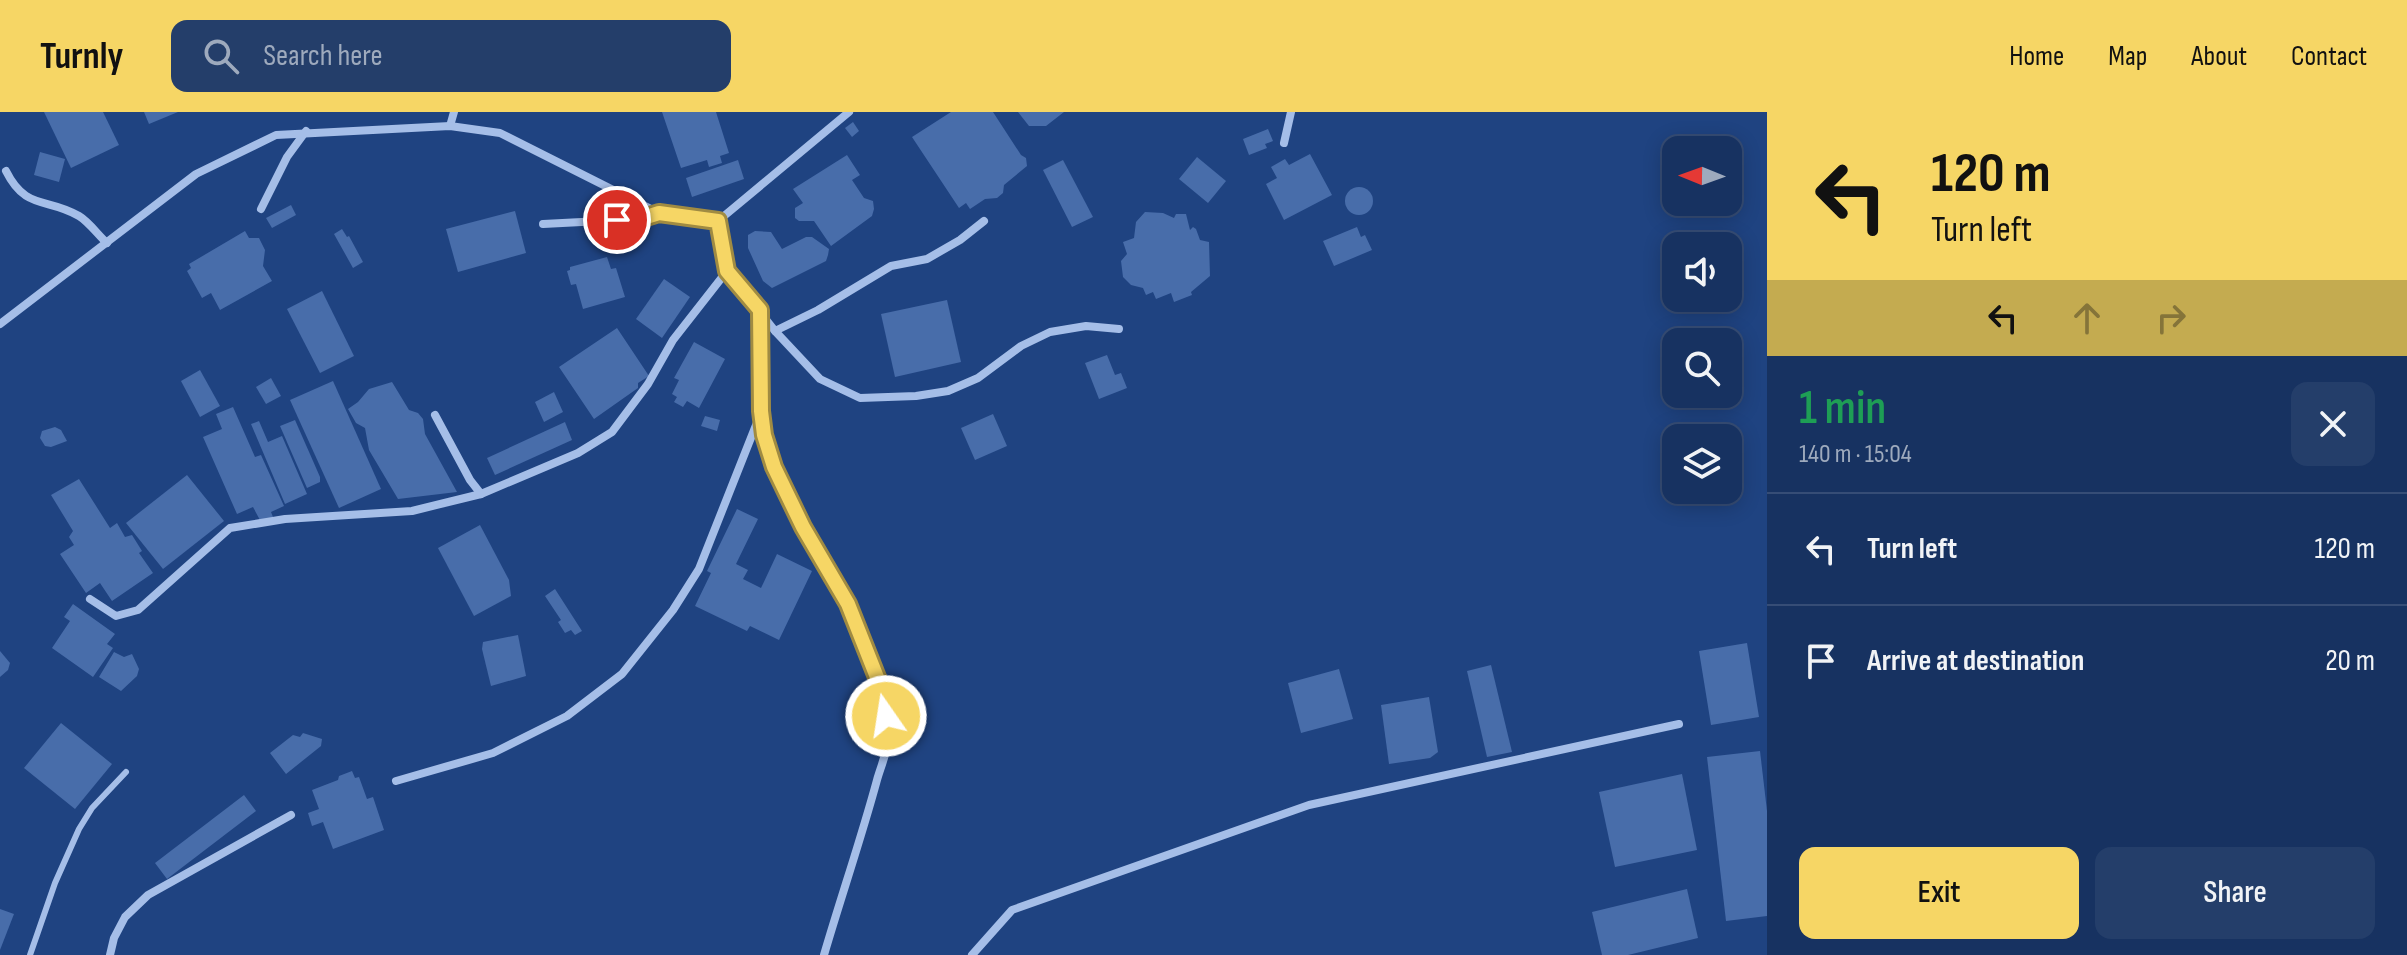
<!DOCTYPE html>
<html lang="en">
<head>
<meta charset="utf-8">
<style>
	:root { --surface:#173261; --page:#243e6a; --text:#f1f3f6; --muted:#9eaabd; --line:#364d76; --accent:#f6d665 }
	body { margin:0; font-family:"Sofia Sans Condensed",sans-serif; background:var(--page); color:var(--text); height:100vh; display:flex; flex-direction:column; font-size:30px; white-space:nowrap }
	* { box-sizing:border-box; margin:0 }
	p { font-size:26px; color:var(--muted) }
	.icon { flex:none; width:44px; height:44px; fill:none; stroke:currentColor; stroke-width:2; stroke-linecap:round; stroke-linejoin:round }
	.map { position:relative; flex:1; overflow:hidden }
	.sheet { display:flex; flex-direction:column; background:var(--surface); width:640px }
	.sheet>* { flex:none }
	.top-card { background:#f6d665; color:#111; overflow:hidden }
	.needle { width:52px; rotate:271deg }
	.buttons { position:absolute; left:1662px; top:24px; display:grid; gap:16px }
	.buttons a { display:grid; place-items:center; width:80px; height:80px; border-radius:16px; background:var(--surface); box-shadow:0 4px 20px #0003,0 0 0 2px var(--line); font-size:40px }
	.pin { position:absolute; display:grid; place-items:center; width:68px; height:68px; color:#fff; margin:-34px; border:4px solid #fff; border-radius:50%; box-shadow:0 2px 8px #0007 }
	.me { position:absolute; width:88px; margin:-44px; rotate:347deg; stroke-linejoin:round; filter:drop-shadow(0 0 6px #0008) }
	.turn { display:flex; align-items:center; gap:28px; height:168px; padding:0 32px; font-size:36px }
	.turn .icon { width:104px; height:104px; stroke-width:2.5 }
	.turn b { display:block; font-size:56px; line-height:68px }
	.lanes { display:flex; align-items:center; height:76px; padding:0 32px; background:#0003; justify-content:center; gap:40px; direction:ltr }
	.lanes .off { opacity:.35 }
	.round { display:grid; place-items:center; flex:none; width:84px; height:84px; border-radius:16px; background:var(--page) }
	.overview { display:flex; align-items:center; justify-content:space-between; height:136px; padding:0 32px }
	h1 { font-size:48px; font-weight:600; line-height:60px; color:#1e9e55 }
	.action { display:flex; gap:16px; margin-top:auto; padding:16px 32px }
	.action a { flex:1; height:92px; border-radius:16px; background:var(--accent); color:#111; font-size:32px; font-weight:600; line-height:92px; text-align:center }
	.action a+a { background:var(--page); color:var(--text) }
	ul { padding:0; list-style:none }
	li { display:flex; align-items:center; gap:24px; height:112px; padding:0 32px; border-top:2px solid var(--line) }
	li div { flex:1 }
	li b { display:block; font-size:30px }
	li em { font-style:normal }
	header { display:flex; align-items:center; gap:48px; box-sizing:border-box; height:112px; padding:0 40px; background:var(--accent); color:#111 }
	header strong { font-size:38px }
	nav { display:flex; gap:44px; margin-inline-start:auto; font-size:28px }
	.search { width:560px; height:72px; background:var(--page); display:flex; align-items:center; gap:20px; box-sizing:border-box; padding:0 28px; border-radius:16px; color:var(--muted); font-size:30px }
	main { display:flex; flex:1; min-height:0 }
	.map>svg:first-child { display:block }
</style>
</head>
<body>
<header>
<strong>Turnly</strong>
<div class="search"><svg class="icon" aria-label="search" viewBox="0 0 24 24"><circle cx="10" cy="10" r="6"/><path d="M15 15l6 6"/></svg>Search here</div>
<nav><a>Home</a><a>Map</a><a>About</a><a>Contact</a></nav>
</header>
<main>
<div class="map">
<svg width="1767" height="843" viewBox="0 0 1767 843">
	<rect width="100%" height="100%" fill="#1f4381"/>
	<g fill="#486daa">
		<path d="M44,0H103L119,33L71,56Z"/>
		<path d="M144,0H178L149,12Z"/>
		<path d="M662,0H716L729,41L720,44L722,51L709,55L707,48L681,56Z"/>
		<path d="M951,0H993L1021,43L1026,46L1027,54L1004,73L1003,81L997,86L985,87L970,97L966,91L959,96L912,25Z"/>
		<path d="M1018,0H1064L1046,14H1029Z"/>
		<path d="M853,10L859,19L852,25L845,16Z"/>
		<path d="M1268,17L1273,29L1265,32L1267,36L1249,43L1243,27Z"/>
		<path d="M40,40L65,47L59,70L34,63Z"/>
		<path d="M1310,42L1332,83L1284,108L1266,72L1277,66L1271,55L1285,47L1289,53Z"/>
		<path d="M847,43L860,63L852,68L864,86L873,89L874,97L872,104L831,134L814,109H799L795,106V96L803,91L793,77Z"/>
		<path d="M1197,45L1226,69L1208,91L1179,67Z"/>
		<path d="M738,48L744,67L692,85L686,66Z"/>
		<path d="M1063,48L1093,105L1072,115L1043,58Z"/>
		<circle cx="1359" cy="89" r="14"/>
		<path d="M291,93L296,103L272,116L266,106Z"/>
		<path d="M515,99L526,141L458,160L446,117Z"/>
		<path d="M1145,100L1163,101L1174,106L1176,102H1186L1190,118L1193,115L1196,117L1200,128L1209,130L1210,164L1191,180L1192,183L1174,190L1171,181L1156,187L1153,180L1146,183L1143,176L1131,173L1123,165L1121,149L1127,142L1123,130L1134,126L1136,110Z"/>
		<path d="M1357,115L1361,125L1365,123L1372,138L1334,154L1323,129Z"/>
		<path d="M342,117L347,125L349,124L363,150L353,156L334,122Z"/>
		<path d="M245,119L249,126H259L265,138L263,154L272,169L220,198L211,181L202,186L187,159L191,156L189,152Z"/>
		<path d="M755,119L771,120L782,137L806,125H812L829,137L828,143L826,149L772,176L763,169L748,136V123Z"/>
		<path d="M607,145L611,157L616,156L625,185L583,197L576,172L571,173L567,159L570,158V155Z"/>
		<path d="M664,167L690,185L662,226L636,207Z"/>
		<path d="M322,179L354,244L320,261L287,197Z"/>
		<path d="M947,188L961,250L895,265L881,202Z"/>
		<path d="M617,216L649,264L638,271V276L594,307L559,255Z"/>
		<path d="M694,230L725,247L699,296L687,289L683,295L674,290L677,285L672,282L679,268L674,266Z"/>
		<path d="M1107,243L1115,263L1121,261L1127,276L1099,287L1085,251Z"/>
		<path d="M200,258L220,294L200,305L181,269Z"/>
		<path d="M271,266L281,284L266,292L256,275Z"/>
		<path d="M333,269L381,377L339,396L290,288Z"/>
		<path d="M392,270L409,298L418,301L423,307L425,322L457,380L398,387L369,338L365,316L356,311L348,297L358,290L369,277Z"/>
		<path d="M554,280L563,300L544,310L535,290Z"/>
		<path d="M233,295L255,345L261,343L284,394L271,400L273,405L261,410L253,395L237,402L203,325L222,317L216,302Z"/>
		<path d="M993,302L1007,334L975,348L961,316Z"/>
		<path d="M705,304L720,308L717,319L701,314Z"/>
		<path d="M295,308L320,365V370L307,376L280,314Z"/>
		<path d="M259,309L268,330L282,324L307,382L285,392L251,312Z"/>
		<path d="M565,310L572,328L495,363L487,346Z"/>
		<path d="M55,315L61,318L67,329L51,335L45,334L40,326L42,319Z"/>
		<path d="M187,363L224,409L163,457L126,411Z"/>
		<path d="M79,367L110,416L117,411L125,425L132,423L142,439L139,441L153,461L112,489L100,471L86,481L60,442L74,433L69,425L73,419L51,383Z"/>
		<path d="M737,397L758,407L736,452L748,458L743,467L761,476L777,442L812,459L779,528L750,514L747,519L695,494L711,461L707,459Z"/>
		<path d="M480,413L509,468L511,484L474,504L438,436Z"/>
		<path d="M555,477L582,519L575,523L571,518L565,521L558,510L561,508L545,484Z"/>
		<path d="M73,492L115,522L107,532L113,536L93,565L52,536L70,509L64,505Z"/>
		<path d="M518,523L526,564L491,574L482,537L483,530Z"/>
		<path d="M1747,531L1759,605L1711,613L1699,539Z"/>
		<path d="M0,539L10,551L8,558L0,565Z"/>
		<path d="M114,540L124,545L132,542L139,557L137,564L121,579L99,565Z"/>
		<path d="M1491,553L1512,640L1487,645L1467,559Z"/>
		<path d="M1339,557L1353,607L1301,621L1288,571Z"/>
		<path d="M1429,585L1438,640L1430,646L1389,652L1381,593Z"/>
		<path d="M61,611L112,652L75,697L24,656Z"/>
		<path d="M303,621L322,627L321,634L286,662L270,641L293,623L300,625Z"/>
		<path d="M1760,639L1767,699V804L1726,809L1707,645Z"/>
		<path d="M352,659L355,666L359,665L367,687L373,685L384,718L333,737L323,710L312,714L308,701L319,697L312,678L338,668L339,664Z"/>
		<path d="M1682,662L1697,738L1615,755L1599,680Z"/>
		<path d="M244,683L256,699L167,767L155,751Z"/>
		<path d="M1687,777L1698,826L1628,843H1602L1592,800Z"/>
		<path d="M0,797L14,802L0,838Z"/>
	</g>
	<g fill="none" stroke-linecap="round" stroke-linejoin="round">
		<path stroke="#a5bee8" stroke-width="6" d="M30,843L55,771L79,717L92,696L126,660"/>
		<g stroke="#a5bee8" stroke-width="8">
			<path d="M450,14L454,0"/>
			<path d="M1284,31L1291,0"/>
			<path d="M6,59C26,99 47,85 79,104C89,110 98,123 107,131"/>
			<path d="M261,97L287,45L306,19"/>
			<path d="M718,109L727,159L775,219L820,267L860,286L916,284L948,279L978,266L1021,234L1050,220L1086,214L1119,217"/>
			<path d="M543,112L640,107L659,101"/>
			<path d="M760,198C758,250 755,306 774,355C808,446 882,520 888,621C889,636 881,654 877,668C861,727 841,785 824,843"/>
			<path d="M0,212L196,62L276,23L450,14L500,21L659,101L718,109L849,0"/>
			<path d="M775,219L818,198L891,154L927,147L960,128L984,109"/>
			<path d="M435,303L470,368L481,382"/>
			<path d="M90,487L116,504L138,498L230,416L285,407L412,399L481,382L578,341L612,320L648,272L673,228L727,159"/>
			<path d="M396,669L493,641L567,604L622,562L673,498L699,457L760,303"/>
			<path d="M110,843L114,826L125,805L148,783L291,703"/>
			<path d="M972,843L1012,798L1309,693L1679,612"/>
		</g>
	</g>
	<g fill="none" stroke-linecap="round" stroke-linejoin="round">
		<defs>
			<path id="route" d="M617,108L640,107L659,101L718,109L727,159L760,198L761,299L764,323L774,355L803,415L848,492L884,583L886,604"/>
		</defs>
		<use href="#route" stroke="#a08b42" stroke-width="20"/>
		<use href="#route" stroke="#f6d665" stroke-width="14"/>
	</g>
</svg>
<div class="buttons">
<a><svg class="needle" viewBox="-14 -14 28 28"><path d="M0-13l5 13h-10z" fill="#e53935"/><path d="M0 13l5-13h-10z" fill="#9eaabd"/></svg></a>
<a><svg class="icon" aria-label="sound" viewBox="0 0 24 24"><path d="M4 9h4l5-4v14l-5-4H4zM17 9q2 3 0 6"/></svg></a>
<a><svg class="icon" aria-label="search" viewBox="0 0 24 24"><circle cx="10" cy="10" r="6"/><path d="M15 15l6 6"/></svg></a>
<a><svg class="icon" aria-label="layers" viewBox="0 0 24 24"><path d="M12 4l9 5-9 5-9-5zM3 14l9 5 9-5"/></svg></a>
</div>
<div class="pin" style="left:617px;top:108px;background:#d93025"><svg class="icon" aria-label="arrive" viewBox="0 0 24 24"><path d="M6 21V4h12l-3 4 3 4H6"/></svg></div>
<svg class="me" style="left:886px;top:604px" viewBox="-20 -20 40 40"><circle r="17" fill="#f6d665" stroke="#fff" stroke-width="3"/><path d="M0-11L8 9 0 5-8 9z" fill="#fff"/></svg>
</div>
<section class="sheet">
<div class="top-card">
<div class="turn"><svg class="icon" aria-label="left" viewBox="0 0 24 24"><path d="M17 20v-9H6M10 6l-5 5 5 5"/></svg><div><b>120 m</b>Turn left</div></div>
<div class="lanes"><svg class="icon" aria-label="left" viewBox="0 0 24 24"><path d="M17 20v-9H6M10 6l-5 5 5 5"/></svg><svg class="icon off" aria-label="ahead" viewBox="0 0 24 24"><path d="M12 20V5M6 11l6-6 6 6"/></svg><svg class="icon off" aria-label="right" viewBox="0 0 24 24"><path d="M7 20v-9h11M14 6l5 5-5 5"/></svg></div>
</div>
<div class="overview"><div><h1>1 min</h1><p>140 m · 15:04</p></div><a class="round"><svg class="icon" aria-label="close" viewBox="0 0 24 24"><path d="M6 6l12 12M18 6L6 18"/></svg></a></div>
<ul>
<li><svg class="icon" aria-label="left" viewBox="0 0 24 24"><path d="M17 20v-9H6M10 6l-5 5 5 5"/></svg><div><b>Turn left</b></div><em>120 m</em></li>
<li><svg class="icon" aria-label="arrive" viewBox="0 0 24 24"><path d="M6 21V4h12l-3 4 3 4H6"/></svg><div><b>Arrive at destination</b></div><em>20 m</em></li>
</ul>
<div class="action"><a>Exit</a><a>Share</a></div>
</section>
</main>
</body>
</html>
